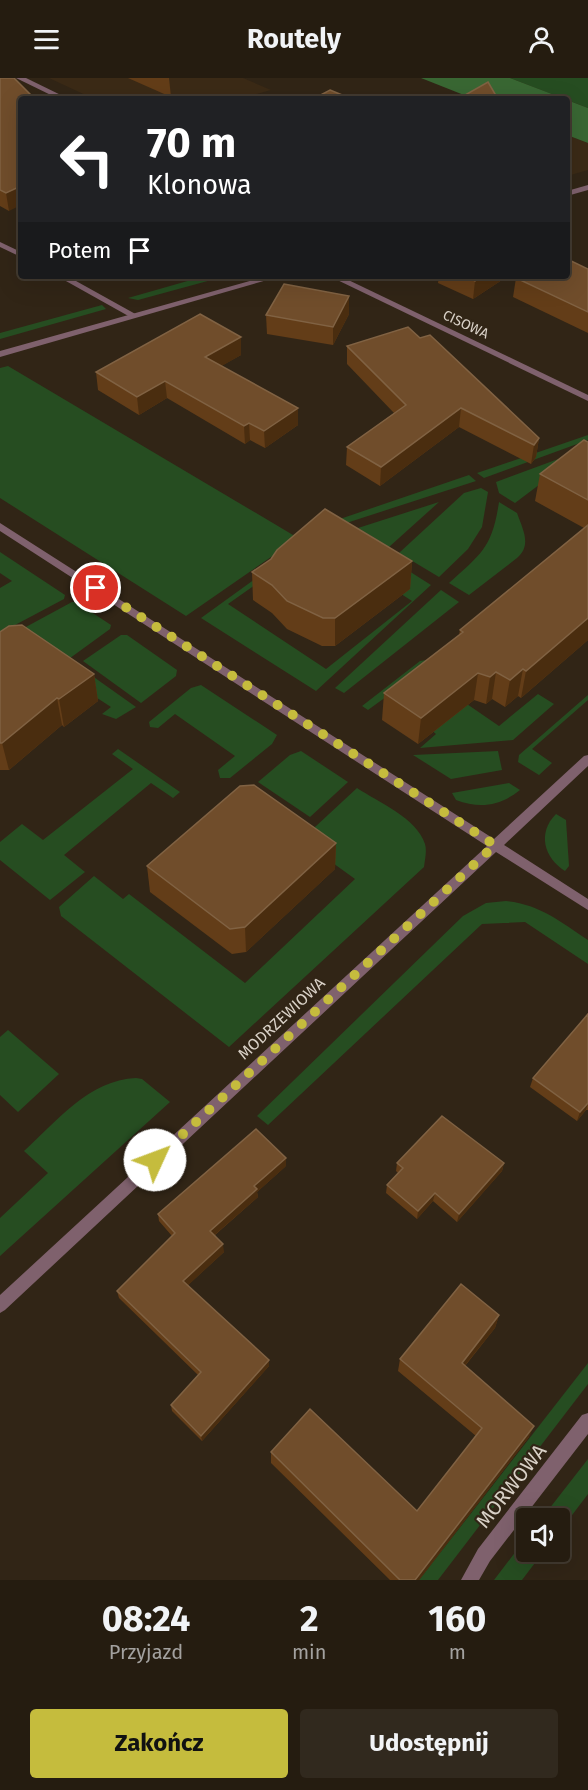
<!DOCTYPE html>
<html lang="pl">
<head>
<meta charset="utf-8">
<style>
	:root { --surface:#251c10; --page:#31291e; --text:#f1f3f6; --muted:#a3a19f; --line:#423a30; --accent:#c5bc3d }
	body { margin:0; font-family:"Fira Sans",sans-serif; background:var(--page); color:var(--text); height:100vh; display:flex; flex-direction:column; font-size:22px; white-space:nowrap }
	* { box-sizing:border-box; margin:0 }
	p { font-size:20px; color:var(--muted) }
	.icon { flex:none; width:33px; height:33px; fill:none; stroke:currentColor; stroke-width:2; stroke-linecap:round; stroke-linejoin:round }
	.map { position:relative; height:1502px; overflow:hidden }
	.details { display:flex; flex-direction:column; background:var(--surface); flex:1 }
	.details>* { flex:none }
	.top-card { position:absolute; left:18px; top:18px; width:552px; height:183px; border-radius:6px; box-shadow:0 6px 24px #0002,0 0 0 2px var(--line); background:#202124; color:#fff; overflow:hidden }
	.buttons { position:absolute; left:516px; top:1430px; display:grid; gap:12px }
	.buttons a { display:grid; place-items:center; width:54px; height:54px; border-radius:6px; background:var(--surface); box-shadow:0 6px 24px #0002,0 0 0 2px var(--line); font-size:30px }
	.pin { position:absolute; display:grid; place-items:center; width:51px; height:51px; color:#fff; margin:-26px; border:3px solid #fff; border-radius:50%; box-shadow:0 2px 6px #0007 }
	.me { position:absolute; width:66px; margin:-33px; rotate:47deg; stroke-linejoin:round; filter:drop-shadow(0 0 4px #0008) }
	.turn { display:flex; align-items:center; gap:21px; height:126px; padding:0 30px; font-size:27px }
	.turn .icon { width:78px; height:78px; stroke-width:2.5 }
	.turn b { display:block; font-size:42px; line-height:51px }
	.then { display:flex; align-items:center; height:57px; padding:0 30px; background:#0003; gap:12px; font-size:22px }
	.eta { display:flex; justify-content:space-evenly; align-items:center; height:102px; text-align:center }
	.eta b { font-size:36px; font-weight:700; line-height:42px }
	.action { display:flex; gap:12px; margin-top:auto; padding:12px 30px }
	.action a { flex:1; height:69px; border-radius:6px; background:var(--accent); color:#111; font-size:24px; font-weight:700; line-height:69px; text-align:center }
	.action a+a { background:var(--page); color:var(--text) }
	header { display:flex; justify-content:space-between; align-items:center; height:78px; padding:0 30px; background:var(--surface); font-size:27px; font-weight:700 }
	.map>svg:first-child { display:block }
</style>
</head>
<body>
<header><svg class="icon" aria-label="menu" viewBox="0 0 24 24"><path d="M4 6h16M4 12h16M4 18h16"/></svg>Routely<svg class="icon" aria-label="person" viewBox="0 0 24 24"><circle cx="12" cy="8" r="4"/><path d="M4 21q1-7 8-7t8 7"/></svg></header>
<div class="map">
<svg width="588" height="1502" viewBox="0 0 588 1502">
	<rect width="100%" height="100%" fill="#312516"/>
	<g fill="#3b2a16">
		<path d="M49,0H243L271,12L238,21H94Z"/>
		<path d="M567,57L588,65V92L567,98Z"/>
	</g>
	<g fill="#264d21">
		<path d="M510,0H588V30Z"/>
		<path d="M205,198H226L138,222L128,220Z"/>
		<path d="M102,227L106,231L0,261V255Z"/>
		<path d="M8,288L293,457L469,397L476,403L297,461L186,538L0,420V290Z"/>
		<path d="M588,357V362L484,400L477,395Z"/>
		<path d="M588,370L515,425L499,415L496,404Z"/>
		<path d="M481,410L488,414L482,449L468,471L439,499L399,475L464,415Z"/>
		<path d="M439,424L389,469L358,450Z"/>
		<path d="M499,424L517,435C523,452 532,467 517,480L469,517L449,505C482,475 492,470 499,424Z"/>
		<path d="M305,465L310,468L228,526L326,591L412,523L370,496L390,481L431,507L316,613L201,540Z"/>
		<path d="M0,474L65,517L64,521L0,555V510L12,503L0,495Z"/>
		<path d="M441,512L459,524L344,615L335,610Z"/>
		<path d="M72,524H76L111,547L110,551L55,591L0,563Z"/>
		<path d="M121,557H127L177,592L176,598L141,625L83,583Z"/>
		<path d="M426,582L429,600L499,648L538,616L554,626L513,662L420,670L436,656L390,616L368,632L362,628L420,583Z"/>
		<path d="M81,590L136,629L116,641L102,636L111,629L68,601Z"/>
		<path d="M201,607L277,657L272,666L230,700H220L218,692L235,678L175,636L158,650L150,649L149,644L191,610Z"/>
		<path d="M588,617V622L532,671L552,685L539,697L518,684L519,677Z"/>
		<path d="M118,671L180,714L173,720L151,705L64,777L85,794L50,822L0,782V764L22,746L43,762L133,691L112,676Z"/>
		<path d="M301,673L348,704L310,739L258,704L290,677Z"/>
		<path d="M498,673L502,692L451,701L413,677Z"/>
		<path d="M509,705L520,712C500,728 480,731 456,722L452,715Z"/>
		<path d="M357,710C378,724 417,740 425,766C427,773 425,781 424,789L229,969L61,838L59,829L94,798L123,821L129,816L245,905L355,801L301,762Z"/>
		<path d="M556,736L566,742L569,788L565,793C544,780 537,755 556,736Z"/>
		<path d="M506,823C539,826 561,844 588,862V886L525,844L482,846L268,1047L257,1038L463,838L486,825Z"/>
		<path d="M8,952L59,996L18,1034L0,1017V959Z"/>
		<path d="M136,1000L142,1001L170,1024L0,1178V1140L48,1095L24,1073C57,1043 89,1002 136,1000Z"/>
		<path d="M588,1285V1306L438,1502H419Z"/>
		<path d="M588,1381V1416L560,1453V1440H542Z"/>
		<path d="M526,1460V1473H544L522,1502H494Z"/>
	</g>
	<g fill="#396733">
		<path d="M421,0H510L565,21H474Z"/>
		<path d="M567,22L588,30V65L567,57Z"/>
	</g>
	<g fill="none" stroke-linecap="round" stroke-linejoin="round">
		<g fill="#7f616d" fill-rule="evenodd">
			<path d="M0,164L21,174V179L0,169Z"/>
			<path d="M57,198H67L139,238L132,240Z"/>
		</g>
		<g fill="#7f616d" fill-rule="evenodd">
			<path d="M16,0H26L69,21H59Z"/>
			<path d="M588,107V112L567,118V113Z"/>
			<path d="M268,198H281L0,279V273Z"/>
			<path d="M329,198H340L588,317V323Z"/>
			<path d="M0,445L494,761L584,678L588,677V688L504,767L588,821V832L496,774L5,1232L0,1235V1217L487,768L0,453Z"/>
			<path d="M588,1335V1356L490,1483L479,1502H461L478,1471L582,1337Z"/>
		</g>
	</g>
	<g fill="#633d18">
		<path d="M0,0L32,18L9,133L0,128Z"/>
		<path d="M128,0H169L171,19Z"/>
		<path d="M588,191V255L513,219L516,200Z"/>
		<path d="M439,198H508L473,221L438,205Z"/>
		<path d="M349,236L333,267L267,256L266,237Z"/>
		<path d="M241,259V277L221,288L298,330V347L265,370L250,362L245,366L167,320L139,337L98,312L96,294Z"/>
		<path d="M420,260L539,360L536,379L531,386L459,349L380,408L346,387L347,369L394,335L347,286V268Z"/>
		<path d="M588,364V562L521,620L518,618L505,629L492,621L486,626L474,622L418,666L382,642L384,615L459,557L460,552L584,450L535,423L540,396Z"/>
		<path d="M412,483L410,511L335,568H322L287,551L272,535L253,522L252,494Z"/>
		<path d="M0,554L94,596L98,623L64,649L62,647L9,692H0Z"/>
		<path d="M336,765L335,791L246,874L232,876L150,814L147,788Z"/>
		<path d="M588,936V1032H586L577,1043L530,1009L533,1000Z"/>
		<path d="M397,1085H504L502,1093L457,1144L433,1123L417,1141L386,1115L387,1107L398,1095L396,1093Z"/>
		<path d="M286,1088L257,1114L258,1119L215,1157L224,1174L188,1207L269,1288L202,1363L172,1333L171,1327L198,1297L119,1220L117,1213L172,1158L159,1143L158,1136Z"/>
		<path d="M499,1237L495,1250L465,1288L529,1359L419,1502H390L271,1385V1374L417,1433L476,1358L398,1293L400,1281Z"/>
	</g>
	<g fill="#4a2d0f">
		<path d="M21,108V127L9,133L6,115Z"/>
		<path d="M483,198H508L473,221L475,203Z"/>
		<path d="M349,218V236L333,267V249Z"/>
		<path d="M241,259V277L206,297L205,279Z"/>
		<path d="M165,303L167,320L139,337L137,319Z"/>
		<path d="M298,330V347L265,370L264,353Z"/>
		<path d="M461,330L459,349L380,408L381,389Z"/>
		<path d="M249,345L250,362L245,366L244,348Z"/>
		<path d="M539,360L536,379L531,386L534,367Z"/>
		<path d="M412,483L410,511L335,568V540Z"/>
		<path d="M588,540V562L521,620L526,593Z"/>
		<path d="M523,591L518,618L505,629L510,602Z"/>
		<path d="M496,594L492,621L486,626L490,599Z"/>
		<path d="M478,595L474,622L418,666L421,640Z"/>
		<path d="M94,596L98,623L64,649L59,621Z"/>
		<path d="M57,620L62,647L9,692L2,665Z"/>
		<path d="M336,765L335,791L246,874L245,849Z"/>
		<path d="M588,1025L586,1032L577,1043L580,1034Z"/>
		<path d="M286,1080V1088L257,1114L258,1119L211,1160L210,1153L254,1108Z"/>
		<path d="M504,1085L502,1093L457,1144L459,1136Z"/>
		<path d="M435,1115L433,1123L417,1141L418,1133Z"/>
		<path d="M223,1166L224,1174L185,1210L183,1203Z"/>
		<path d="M499,1237L495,1250L458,1296L462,1285Z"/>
		<path d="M269,1282V1288L202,1363L201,1358Z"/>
		<path d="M534,1348L529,1359L419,1502H415Z"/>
	</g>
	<g fill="#704d2b" stroke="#806243" stroke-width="1.5">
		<path d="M0,0H14L32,18L39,21H21V108L6,115L0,112Z"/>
		<path d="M488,4L498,21H458Z"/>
		<path d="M330,12L352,21H313Z"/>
		<path d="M567,181L588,191V234L516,200L520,198H567Z"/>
		<path d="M465,198H483L475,203Z"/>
		<path d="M284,206L349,218L333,249L266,237Z"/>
		<path d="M200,236L241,259L205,279L298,330L264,353L249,345L244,348L165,303L137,319L96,294Z"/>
		<path d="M408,249L420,260L430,257L539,360L534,367L461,330L381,389L347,369L406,327L347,268Z"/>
		<path d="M584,362L588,364V422L540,396Z"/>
		<path d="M325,431L412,483L335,540H323L287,523L272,507L252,494L271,481L277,472Z"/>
		<path d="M588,447V540L526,593L523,591L510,602L496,594L490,599L478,595L421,640L384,615L463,554L460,552Z"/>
		<path d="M22,547L94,596L59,621L57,620L2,665H0V554L9,548Z"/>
		<path d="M254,707L336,765L245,849L230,851L147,788L240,708Z"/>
		<path d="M588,936V1025L580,1034L533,1000Z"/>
		<path d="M442,1038L504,1085L459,1136L435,1115L418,1133L387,1107L403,1090L397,1085Z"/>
		<path d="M256,1051L286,1080L254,1108L257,1111L210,1153L223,1166L183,1203L269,1282L201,1358L171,1327L201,1294L117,1213L175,1155L158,1136Z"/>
		<path d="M461,1206L499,1237L462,1285L534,1348L415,1502H400L271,1374L310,1331L417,1433L482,1350L400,1281Z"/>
	</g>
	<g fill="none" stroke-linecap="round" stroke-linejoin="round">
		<path stroke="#c5bc3d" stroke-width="10" stroke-dasharray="0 18" d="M96,510L495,767L155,1082"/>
	</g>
	<g text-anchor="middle" stroke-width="4.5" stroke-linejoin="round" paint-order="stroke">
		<g font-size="14" fill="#d9d1c7" stroke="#312516">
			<text transform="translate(466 246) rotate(25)" y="5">CISOWA</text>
		</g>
		<g font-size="16" fill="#d9d1c7" stroke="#312516">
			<text transform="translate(281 940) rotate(-43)" y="6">MODRZEWIOWA</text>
		</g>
		<g font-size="20" fill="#d9d1c7" stroke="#312516">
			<text transform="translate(511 1408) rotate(-52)" y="7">MORWOWA</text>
		</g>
	</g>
</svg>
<div class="buttons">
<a><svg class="icon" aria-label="sound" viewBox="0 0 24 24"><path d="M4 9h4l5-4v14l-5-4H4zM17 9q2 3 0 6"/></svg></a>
</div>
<div class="pin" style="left:96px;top:510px;background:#d93025"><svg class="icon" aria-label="arrive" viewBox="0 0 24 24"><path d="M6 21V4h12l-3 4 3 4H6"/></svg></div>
<svg class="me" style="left:155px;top:1082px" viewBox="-20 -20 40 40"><circle r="19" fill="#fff"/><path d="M0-13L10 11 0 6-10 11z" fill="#c5bc3d"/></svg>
<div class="top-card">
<div class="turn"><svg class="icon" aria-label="left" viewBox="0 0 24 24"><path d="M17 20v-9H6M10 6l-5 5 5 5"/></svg><div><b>70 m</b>Klonowa</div></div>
<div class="then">Potem<svg class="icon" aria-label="arrive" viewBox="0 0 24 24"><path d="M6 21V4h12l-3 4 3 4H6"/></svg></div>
</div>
</div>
<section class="details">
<div class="eta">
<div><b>08:24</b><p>Przyjazd</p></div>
<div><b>2</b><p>min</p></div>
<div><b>160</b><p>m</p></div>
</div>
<div class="action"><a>Zakończ</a><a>Udostępnij</a></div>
</section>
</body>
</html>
